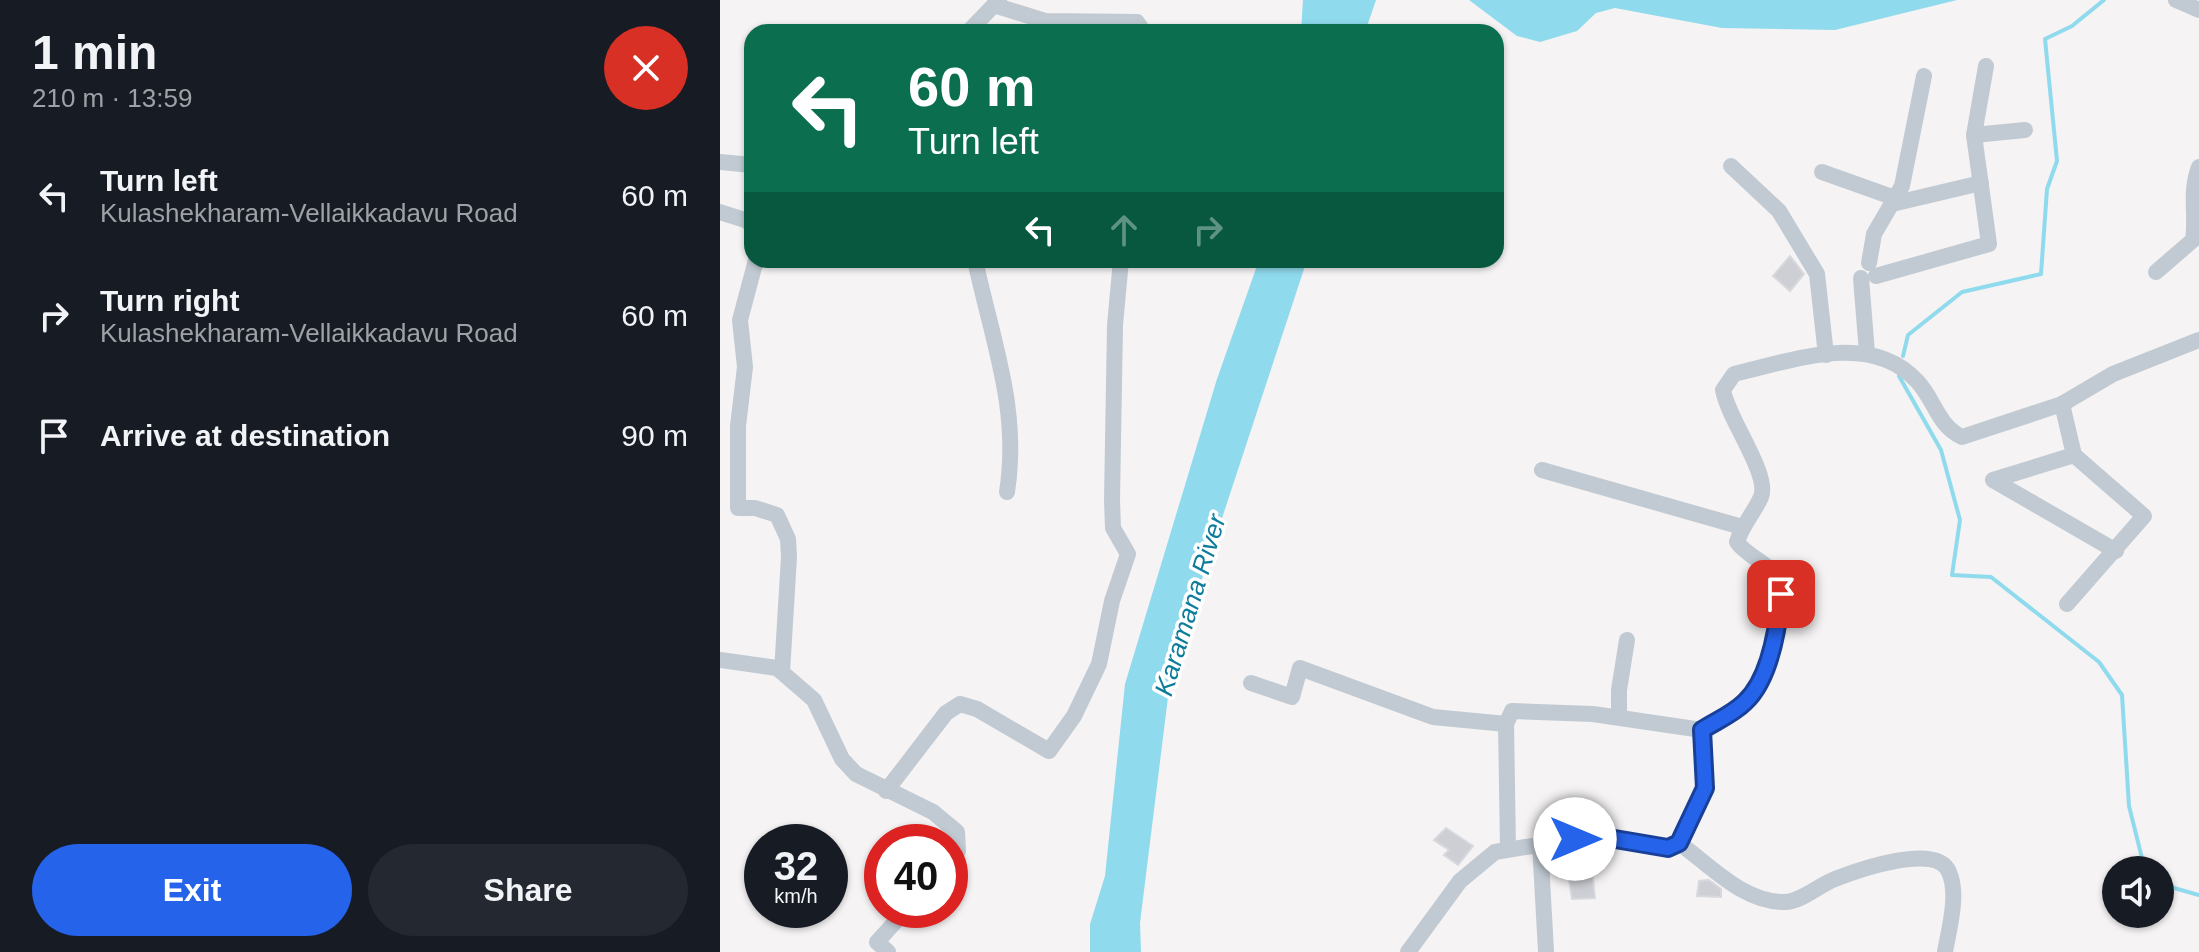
<!DOCTYPE html>
<html lang="en">
<head>
<meta charset="utf-8">
<style>
	:root { --surface:#171b24; --page:#242831; --text:#f1f3f6; --muted:#9ea1a6; --accent:#2563eb }
	body { margin:0; font-family:Helvetica,sans-serif; background:var(--page); color:var(--text); height:100vh; display:flex; flex-direction:column; font-size:30px; white-space:nowrap }
	* { box-sizing:border-box; margin:0 }
	p { font-size:26px; color:var(--muted) }
	.icon { flex:none; width:44px; height:44px; fill:none; stroke:currentColor; stroke-width:2; stroke-linecap:round; stroke-linejoin:round }
	.map { position:relative; flex:1; overflow:hidden }
	.details { display:flex; flex-direction:column; background:var(--surface); width:720px }
	.details>* { flex:none }
	.guide { position:absolute; left:24px; top:24px; width:760px; height:244px; border-radius:24px; box-shadow:0 2px 6px #0004; background:#0b6e4f; color:#fff; overflow:hidden }
	.tools { position:absolute; left:1382px; top:856px; display:grid; gap:16px }
	.tools a { display:grid; place-items:center; width:72px; height:72px; border-radius:50%; background:var(--surface); box-shadow:0 2px 6px #0004; font-size:40px }
	.speed { position:absolute; left:24px; top:824px; display:flex; gap:16px; font-size:40px; font-weight:700; text-align:center }
	.speed>* { display:grid; place-content:center; width:104px; height:104px; border-radius:50%; background:var(--surface); box-shadow:0 2px 6px #0004; line-height:1 }
	.speed small { font-size:20px; font-weight:400 }
	.speed .limit { border:12px solid #d22; background:#fff; color:#111 }
	.pin { position:absolute; display:grid; place-items:center; width:68px; height:68px; color:#fff; margin:-34px; border-radius:16px; box-shadow:0 4px 12px #0006 }
	.me { position:absolute; width:88px; margin:-44px; rotate:90deg; stroke-linejoin:round; filter:drop-shadow(0 0 6px #0008) }
	.turn { display:flex; align-items:center; gap:28px; height:168px; padding:0 32px; font-size:36px }
	.turn .icon { width:104px; height:104px; stroke-width:2.5 }
	.turn b { display:block; font-size:56px; line-height:68px }
	.lanes { display:flex; align-items:center; height:76px; padding:0 32px; background:#0003; justify-content:center; gap:40px; direction:ltr }
	.lanes .off { opacity:.35 }
	.round { display:grid; place-items:center; flex:none; width:84px; height:84px; border-radius:42px; background:var(--page) }
	.headline { display:flex; align-items:center; justify-content:space-between; height:136px; padding:0 32px }
	h1 { font-size:48px; font-weight:700; line-height:60px }
	.cta { display:flex; gap:16px; margin-top:auto; padding:16px 32px }
	.cta a { flex:1; height:92px; border-radius:48px; background:var(--accent); color:#fff; font-size:32px; font-weight:700; line-height:92px; text-align:center }
	.cta a+a { background:var(--page); color:var(--text) }
	ul { padding:0; list-style:none }
	li { display:flex; align-items:center; gap:24px; height:120px; padding:0 32px }
	li div { flex:1 }
	li b { display:block; font-size:30px }
	li em { font-style:normal }
	main { display:flex; flex:1; min-height:0 }
	.map>svg:first-child { display:block }
</style>
</head>
<body>
<main>
<section class="details">
<div class="headline"><div><h1>1 min</h1><p>210 m · 13:59</p></div><a class="round" style="background:#d93025;color:#fff"><svg class="icon" aria-label="close" viewBox="0 0 24 24"><path d="M6 6l12 12M18 6L6 18"/></svg></a></div>
<ul>
<li><svg class="icon" aria-label="left" viewBox="0 0 24 24"><path d="M17 20v-9H6M10 6l-5 5 5 5"/></svg><div><b>Turn left</b><p>Kulashekharam-Vellaikkadavu Road</p></div><em>60 m</em></li>
<li><svg class="icon" aria-label="right" viewBox="0 0 24 24"><path d="M7 20v-9h11M14 6l5 5-5 5"/></svg><div><b>Turn right</b><p>Kulashekharam-Vellaikkadavu Road</p></div><em>60 m</em></li>
<li><svg class="icon" aria-label="arrive" viewBox="0 0 24 24"><path d="M6 21V4h12l-3 4 3 4H6"/></svg><div><b>Arrive at destination</b></div><em>90 m</em></li>
</ul>
<div class="cta"><a>Exit</a><a>Share</a></div>
</section>
<div class="map">
<svg width="1479" height="952" viewBox="0 0 1479 952">
	<rect width="100%" height="100%" fill="#f5f3f3"/>
	<g fill="#90daee">
		<path d="M583,0H656L645,32H581Z"/>
		<path d="M749,0H1237L1115,30L1002,28L895,8L876,13L857,31L820,42L797,36Z"/>
		<path d="M539,260H587L451,673L420,923L421,952H370V924L385,876L405,684L497,379Z"/>
	</g>
	<g fill="none" stroke-linecap="round" stroke-linejoin="round">
		<g stroke="#90daee" stroke-width="4">
			<path d="M1183,356L1188,335L1242,292L1321,274L1327,189L1337,161L1325,39L1352,26L1384,0"/>
			<path d="M1179,376L1221,450L1240,520L1232,575L1271,577L1379,662L1402,695L1409,806L1425,870"/>
			<path d="M1440,884L1479,895"/>
		</g>
	</g>
	<g fill="#cdcfd5" stroke="#d7d9de" stroke-width="2">
		<path d="M1070,256L1084,274L1070,291L1053,276Z"/>
		<path d="M726,828L753,846L738,865L724,855L729,850L714,840Z"/>
		<path d="M871,862L875,898L852,899L848,872L860,871V863Z"/>
		<path d="M989,880L1001,889V897L977,896L979,881Z"/>
	</g>
	<g fill="none" stroke-linecap="round" stroke-linejoin="round">
		<g stroke="#c1cad2" stroke-width="16">
			<path d="M1456,0L1479,10"/>
			<path d="M274,5L325,21L417,22L424,32"/>
			<path d="M248,32L279,0"/>
			<path d="M1254,135L1305,130"/>
			<path d="M0,162L32,165"/>
			<path d="M1011,166L1059,211L1097,274L1106,355"/>
			<path d="M1102,172L1175,198"/>
			<path d="M1172,204L1261,183"/>
			<path d="M0,212L28,221L32,227"/>
			<path d="M36,260L20,320L25,367L18,426V508H35L57,515L68,539L69,557L62,672"/>
			<path d="M255,260C272,340 300,409 287,492"/>
			<path d="M1149,263L1154,234L1182,186L1204,76"/>
			<path d="M1436,272L1473,240C1477,213 1469,193 1479,167"/>
			<path d="M1156,276L1269,244L1254,135L1266,66"/>
			<path d="M1141,278L1147,353"/>
			<path d="M1342,404L1354,455L1424,516L1347,604"/>
			<path d="M1354,455L1273,480L1396,551"/>
			<path d="M822,470L1022,527"/>
			<path d="M0,660L57,668L94,700L122,759L136,774L213,812L237,832L238,851L230,860"/>
			<path d="M531,683L572,697L580,668L713,717L786,724"/>
			<path d="M899,717V690L907,640"/>
			<path d="M166,791L226,713L240,704L257,709L329,751L354,716L379,664L392,601L408,554L393,528L392,500L395,325L401,260"/>
			<path d="M959,843C991,866 1024,903 1065,902C1081,902 1099,885 1115,879C1138,870 1217,842 1229,872C1239,894 1229,929 1225,952"/>
			<path d="M820,844L826,951"/>
			<path d="M788,848L786,724L792,711L873,714L982,730"/>
			<path d="M168,952L157,942L186,910"/>
			<path d="M688,952L740,881L775,852L855,839L889,838L948,848L959,843L985,788L982,730C996,720 1018,713 1028,699C1046,674 1071,610 1057,580C1050,562 1028,558 1017,542C1022,525 1034,513 1041,497C1050,474 1008,419 1003,390L1014,374C1072,361 1150,330 1197,381C1215,400 1217,425 1242,437L1342,404L1393,374L1479,340"/>
		</g>
	</g>
	<g fill="none" stroke-linecap="round" stroke-linejoin="round">
		<defs>
			<path id="route" d="M855,839L889,838L948,848L959,843L985,788L982,730C996,721 1013,714 1025,702C1050,679 1058,626 1061,594"/>
		</defs>
		<use href="#route" stroke="#184099" stroke-width="20"/>
		<use href="#route" stroke="#2563eb" stroke-width="14"/>
	</g>
	<g text-anchor="middle" stroke-width="7" stroke-linejoin="round" paint-order="stroke">
		<g font-size="26" font-style="italic" fill="#0c7c9b" stroke="#fff">
			<text transform="translate(470 605) rotate(-73)" y="9">Karamana River</text>
		</g>
	</g>
</svg>
<div class="tools">
<a><svg class="icon" aria-label="sound" viewBox="0 0 24 24"><path d="M4 9h4l5-4v14l-5-4H4zM17 9q2 3 0 6"/></svg></a>
</div>
<div class="speed"><div>32<small>km/h</small></div><div class="limit">40</div></div>
<div class="pin" style="left:1061px;top:594px;background:#d93025"><svg class="icon" aria-label="arrive" viewBox="0 0 24 24"><path d="M6 21V4h12l-3 4 3 4H6"/></svg></div>
<svg class="me" style="left:855px;top:839px" viewBox="-20 -20 40 40"><circle r="19" fill="#fff"/><path d="M0-13L10 11 0 6-10 11z" fill="#2563eb"/></svg>
<div class="guide">
<div class="turn"><svg class="icon" aria-label="left" viewBox="0 0 24 24"><path d="M17 20v-9H6M10 6l-5 5 5 5"/></svg><div><b>60 m</b>Turn left</div></div>
<div class="lanes"><svg class="icon" aria-label="left" viewBox="0 0 24 24"><path d="M17 20v-9H6M10 6l-5 5 5 5"/></svg><svg class="icon off" aria-label="ahead" viewBox="0 0 24 24"><path d="M12 20V5M6 11l6-6 6 6"/></svg><svg class="icon off" aria-label="right" viewBox="0 0 24 24"><path d="M7 20v-9h11M14 6l5 5-5 5"/></svg></div>
</div>
</div>
</main>
</body>
</html>
